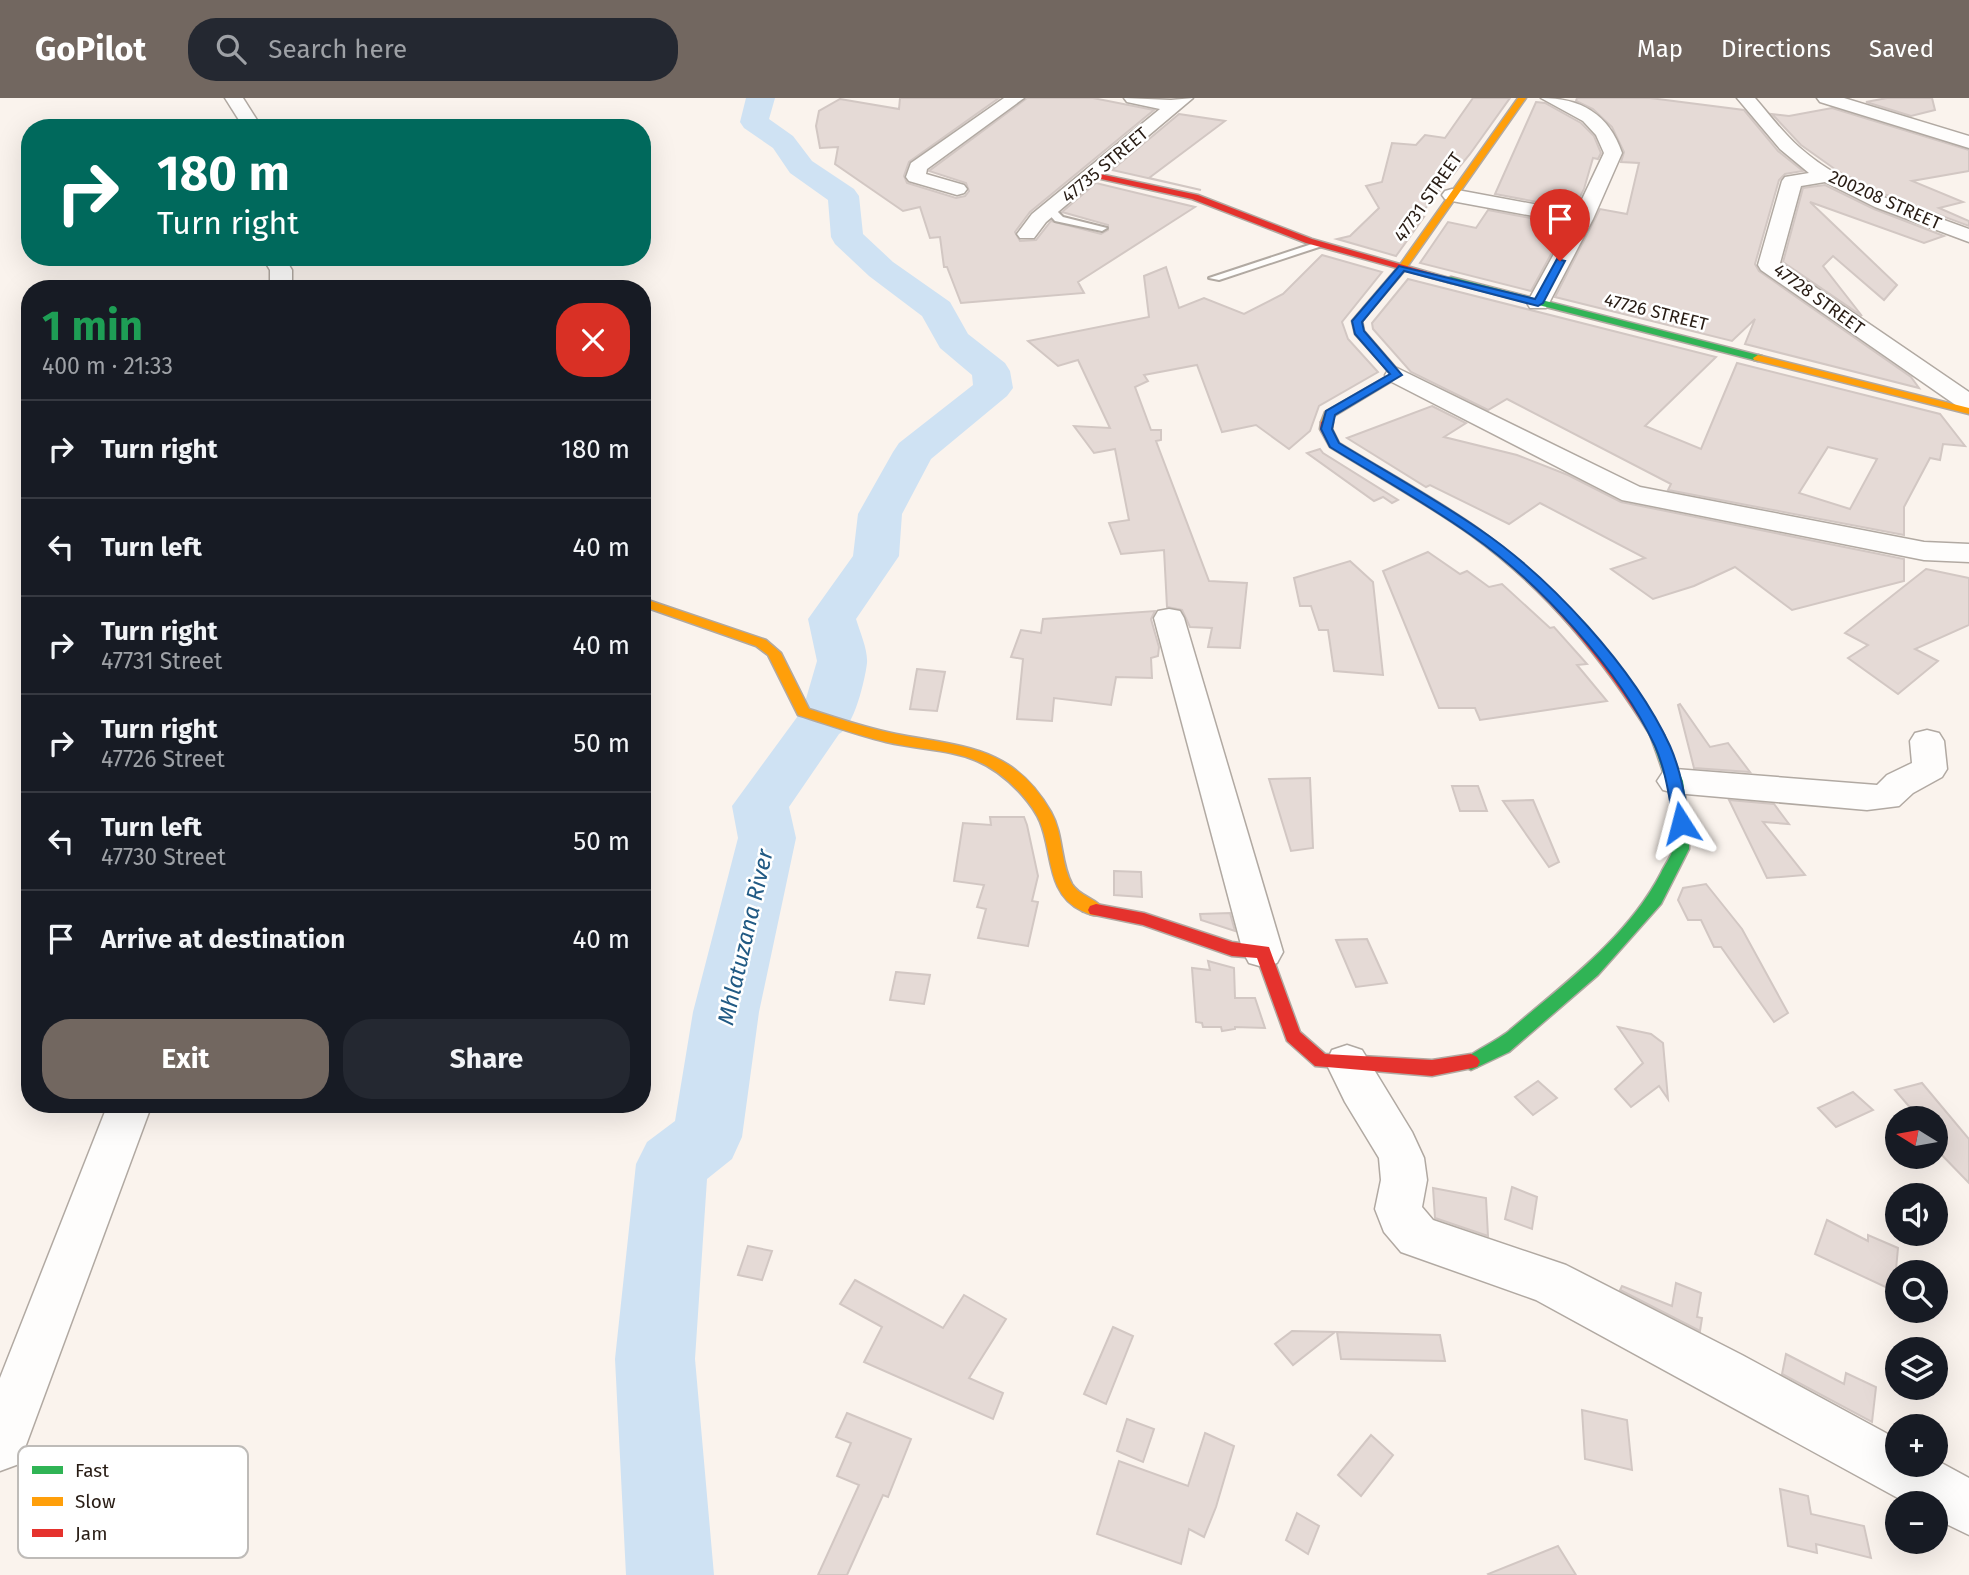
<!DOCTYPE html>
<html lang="en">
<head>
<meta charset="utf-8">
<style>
	:root { --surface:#171b24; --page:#242831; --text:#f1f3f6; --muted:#9ea1a6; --line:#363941; --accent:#726760 }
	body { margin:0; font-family:"Fira Sans",sans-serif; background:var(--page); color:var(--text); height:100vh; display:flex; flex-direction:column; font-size:26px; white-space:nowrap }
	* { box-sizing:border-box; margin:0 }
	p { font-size:23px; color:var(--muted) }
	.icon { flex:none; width:38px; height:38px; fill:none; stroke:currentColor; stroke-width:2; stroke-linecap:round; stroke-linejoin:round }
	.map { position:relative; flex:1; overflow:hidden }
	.side { position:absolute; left:21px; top:182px; width:630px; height:833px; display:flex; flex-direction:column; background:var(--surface); border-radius:28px; box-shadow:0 7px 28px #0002 }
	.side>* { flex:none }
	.banner { position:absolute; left:21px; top:21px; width:630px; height:147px; border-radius:28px; box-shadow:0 7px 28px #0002; background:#00695c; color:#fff; overflow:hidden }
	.needle { width:46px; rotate:281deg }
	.fabs { position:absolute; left:1885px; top:1008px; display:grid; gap:14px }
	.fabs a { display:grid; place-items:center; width:63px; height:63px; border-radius:50%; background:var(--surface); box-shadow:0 7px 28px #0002; font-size:35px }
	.pin { position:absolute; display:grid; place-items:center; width:60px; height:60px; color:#fff; margin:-72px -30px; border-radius:50% 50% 50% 0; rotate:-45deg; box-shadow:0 0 7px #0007 }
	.pin .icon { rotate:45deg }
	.me { position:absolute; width:77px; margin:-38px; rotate:351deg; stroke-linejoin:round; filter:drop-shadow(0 0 5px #0008) }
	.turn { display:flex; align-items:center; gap:24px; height:147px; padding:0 21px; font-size:32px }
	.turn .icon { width:91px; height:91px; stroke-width:2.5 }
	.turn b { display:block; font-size:49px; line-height:60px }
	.round { display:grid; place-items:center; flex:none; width:74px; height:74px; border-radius:28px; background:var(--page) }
	.summary { display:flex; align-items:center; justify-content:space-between; height:119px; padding:0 21px }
	h1 { font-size:42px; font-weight:700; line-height:52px; color:#1e9e55 }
	.cta { display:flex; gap:14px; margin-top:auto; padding:14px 21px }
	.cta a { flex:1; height:80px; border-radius:28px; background:var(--accent); color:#fff; font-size:28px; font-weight:700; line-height:80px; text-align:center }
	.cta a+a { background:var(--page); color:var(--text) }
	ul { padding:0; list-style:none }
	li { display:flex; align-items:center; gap:21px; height:98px; padding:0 21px; border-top:2px solid var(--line) }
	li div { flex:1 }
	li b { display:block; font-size:26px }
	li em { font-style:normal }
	header { display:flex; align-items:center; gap:42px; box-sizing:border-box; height:98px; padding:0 35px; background:var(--accent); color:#fff }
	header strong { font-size:33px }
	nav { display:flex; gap:38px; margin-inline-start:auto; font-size:24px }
	.search { width:490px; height:63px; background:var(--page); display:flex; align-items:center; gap:18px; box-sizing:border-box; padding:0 24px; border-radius:28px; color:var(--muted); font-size:26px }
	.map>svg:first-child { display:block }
</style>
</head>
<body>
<header>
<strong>GoPilot</strong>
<div class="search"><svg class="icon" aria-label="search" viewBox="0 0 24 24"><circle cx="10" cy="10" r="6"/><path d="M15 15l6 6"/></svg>Search here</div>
<nav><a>Map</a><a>Directions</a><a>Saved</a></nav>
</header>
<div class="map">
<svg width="1969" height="1477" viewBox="0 0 1969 1477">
	<rect width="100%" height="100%" fill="#faf3ed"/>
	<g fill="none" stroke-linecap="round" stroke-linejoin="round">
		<path fill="#cfe2f3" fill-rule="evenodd" d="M746,0H775L769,21L793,38L812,63L854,91L859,98L863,136L893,164L950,204L968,236L1005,265L1010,273L1013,290L1007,298L931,361L902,416L899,458L856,521C860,534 868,552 867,565C865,582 854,629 839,636L789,709L796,740L759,914L742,1039L732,1061L707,1081L695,1261L714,1477H626L615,1261L636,1066L647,1044L675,1023L693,914L738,740L732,708L803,611L817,563L808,521L853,458L858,416L893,354L899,345L973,287L972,277L940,250L922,218L869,178L835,146L831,139L828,102L790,75L773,50L744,30L740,24Z"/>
	</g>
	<g fill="#e5dad6" stroke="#d2c7c3" stroke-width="2" fill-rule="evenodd">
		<path d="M900,0H999L909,64L904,78L907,85L956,100L965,98L969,93L966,85L929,73L1027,0H1093L1154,12L1030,114L1015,134L1020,143L1036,142L1051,123L1101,136L1108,132V127L1062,114L1096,85L1195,109L1078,184L1084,195L961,205L947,169H944L940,139L930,140L920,109L903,113L835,66L838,49L820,50L816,28L819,13L840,1L899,11Z"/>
		<path d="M1473,0H1510L1470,56L1419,118L1424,119L1396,158L1337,141L1350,138L1379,110L1366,88L1382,84L1392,45L1416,47L1425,37L1445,40Z"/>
		<path d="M1577,0H1650L1744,12L1778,53L1803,73L1785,76L1779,82L1755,166L1759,173L1911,279L1919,290L1745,246L1755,221L1732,243L1555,199L1600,111L1627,116L1639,65L1621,64L1624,54L1612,29L1593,11L1576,3Z"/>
		<path d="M1887,0H1932L1935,12L1911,18L1866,4Z"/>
		<path d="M1536,4L1545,5L1581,25L1594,38L1601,55L1598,61L1593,60L1584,91L1574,111L1495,96Z"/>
		<path d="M1832,10L1969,52V73L1912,83L1963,104L1939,110L1969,123V128L1881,95L1839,74L1801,47L1772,16L1789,18Z"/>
		<path d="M1179,16L1225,23L1149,80L1201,92L1112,72Z"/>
		<path d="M1825,87L1874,111L1944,138L1924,145L1810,104L1897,187L1884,202L1833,158L1823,168L1862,218L1783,164L1803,90Z"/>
		<path d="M1488,112L1567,127L1531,193L1420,165L1448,124L1476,130Z"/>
		<path d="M1322,157L1382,174L1342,224L1348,241L1378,274L1319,308L1310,333L1289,351L1256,327L1222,334L1197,267L1144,277L1148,283L1135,289L1151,332H1161V342L1156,343L1209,483L1247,485L1240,550L1208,549L1212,530L1190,529L1182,512L1167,509L1164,452L1121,456L1109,425L1129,422L1115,351L1094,355L1074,328L1110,330L1078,262L1058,268L1028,243L1149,219L1144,178L1166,169L1179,210L1204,200L1244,216L1283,196Z"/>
		<path d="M1408,181L1716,259L1645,328L1701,351L1737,265L1940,316L1965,348L1943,346L1940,362L1930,360L1904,409V437L1668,392L1671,386L1507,301L1488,312L1411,274L1373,231L1372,225ZM1828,349L1877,361L1850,411L1799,395Z"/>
		<path d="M1432,308L1466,325L1444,339L1517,357L1568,377L1621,404L1904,461V483L1792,512L1735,469L1694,488L1653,501L1611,471L1645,460L1540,405L1509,426L1430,387L1426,389L1347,340Z"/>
		<path d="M1320,351L1323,355L1398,402L1392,405L1383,399L1374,403L1307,355Z"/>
		<path d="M1428,454L1460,476L1467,473L1489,489L1502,486L1550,530L1554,529L1587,566L1577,567L1607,603L1480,622L1475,610H1439L1383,473Z"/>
		<path d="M1350,463L1373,484L1383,577L1334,573L1328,532H1319L1311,508H1300L1294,480Z"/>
		<path d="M1926,471L1969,480V527L1915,551L1938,563L1898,596L1848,560L1868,547L1845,535Z"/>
		<path d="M1155,513L1151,521L1159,549L1158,558L1151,560L1152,580L1116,579L1111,607L1054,600L1052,623L1017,621L1023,561L1011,559L1021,532L1041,535L1043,521Z"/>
		<path d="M917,571L945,574L937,613L910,611Z"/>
		<path d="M1680,606L1710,649L1728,645L1750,674L1694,670L1678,607Z"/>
		<path d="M1310,680L1313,750L1291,753L1269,681Z"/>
		<path d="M1452,688H1478L1487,713H1460Z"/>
		<path d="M1533,702L1559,764L1549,769L1503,703Z"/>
		<path d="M1729,702L1774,706L1789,726L1763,724L1805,777L1767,780Z"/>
		<path d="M990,719H1024L1027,727L1038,778L1032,803L1038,804L1028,848L978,840L986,811L977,809L984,787L954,783L963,725L991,727Z"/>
		<path d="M1114,773L1141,774L1142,799L1114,797Z"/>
		<path d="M1706,786L1742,831L1788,915L1774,924L1721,849H1714L1701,822H1688L1678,802L1683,790Z"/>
		<path d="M1230,815L1235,833L1201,822L1200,816Z"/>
		<path d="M1367,841L1387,885L1356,889L1336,842Z"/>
		<path d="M1208,863L1234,870L1235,900H1255L1265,930L1235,929V931L1222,933L1221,929H1203L1202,925L1196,924L1192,870L1210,872Z"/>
		<path d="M896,874L930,877L924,906L890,902Z"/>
		<path d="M1618,929L1651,936L1663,945L1668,1001L1659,988L1631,1009L1615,991L1643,965Z"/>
		<path d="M1538,983L1557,1000L1533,1017L1515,999Z"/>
		<path d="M1922,985L1969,1041V1085L1936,1051V1020H1919L1895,992Z"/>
		<path d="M1853,994L1873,1012L1836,1029L1818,1010Z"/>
		<path d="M1512,1089L1537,1099L1532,1131L1505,1121Z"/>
		<path d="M1433,1090L1486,1100L1488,1138L1435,1120Z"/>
		<path d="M1827,1122L1868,1143V1137L1898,1150L1894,1193L1815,1156Z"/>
		<path d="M748,1148L772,1153L762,1182L738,1177Z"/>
		<path d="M855,1182L943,1230L964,1197L1006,1221L969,1280L1003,1295L993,1321L864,1264L882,1229L840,1206Z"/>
		<path d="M1676,1185L1701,1195L1697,1219L1702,1220L1700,1233L1620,1192L1622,1188L1672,1208Z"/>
		<path d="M1113,1229L1133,1238L1106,1306L1084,1296Z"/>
		<path d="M1292,1233L1335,1234L1293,1267L1275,1246Z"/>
		<path d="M1337,1234L1440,1237L1445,1263L1341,1261Z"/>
		<path d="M1786,1256L1844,1286L1846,1275L1876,1289L1872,1324L1782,1276Z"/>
		<path d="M1582,1312L1627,1322L1632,1372L1585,1361Z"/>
		<path d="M847,1315L911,1341L888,1399L883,1397L847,1477H818L859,1387L837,1378L851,1345L836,1339Z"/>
		<path d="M1127,1321L1154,1331L1143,1364L1117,1353Z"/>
		<path d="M1205,1335L1234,1348L1216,1409L1204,1439L1189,1431L1181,1466L1097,1436L1119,1363L1188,1388Z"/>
		<path d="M1371,1337L1393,1357L1361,1398L1338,1377Z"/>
		<path d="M1780,1391L1808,1398L1811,1416L1864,1428L1871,1460L1816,1446L1817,1455L1788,1448Z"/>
		<path d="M1297,1415L1319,1428L1308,1456L1286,1442Z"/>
		<path d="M1558,1448L1576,1477H1489L1488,1476Z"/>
	</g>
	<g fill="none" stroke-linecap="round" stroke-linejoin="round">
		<defs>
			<g id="lane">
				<path d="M1046,110H1054L1063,119L1107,130L1102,133L1055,123L1045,112Z"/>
				<path d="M1315,145L1325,147L1219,182L1209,180Z"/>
			</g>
			<g id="street">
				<path d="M225,0H243L262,30H244Z"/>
				<path d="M1004,0H1024L927,71L926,76L964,87L967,91L964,95L957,97L909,83L906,79L911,65Z"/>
				<path d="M1124,0L1171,2L1193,0L1046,124L1034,140H1020L1017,136L1032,116L1160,11L1127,4Z"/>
				<path d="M1541,0C1581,0 1609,16 1622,55L1593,121L1549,205L1546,210H1530L1527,205L1571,125L1452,103L1445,101L1442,97L1445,93L1452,91L1576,114L1604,55L1596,37L1583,23Z"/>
				<path d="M1737,0H1755C1769,16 1782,34 1799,49C1846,91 1911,109 1969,131V144L1875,109L1825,84L1801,88L1780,165L1969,294V313L1960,310L1761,172L1758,167L1782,83L1785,79L1809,75L1780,51Z"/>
				<path d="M1817,0H1844L1969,38V50L1820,4Z"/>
				<path d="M262,159H284L292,172V191H270V172Z"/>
				<path d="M1397,270L1640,389L1924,444L1969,446V464L1924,462L1622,402L1388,282L1385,277L1388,272Z"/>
				<path d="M1169,511L1180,513L1184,520L1283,854L1277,865L1263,869L1249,865L1243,854L1154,520L1158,513Z"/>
				<path d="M1927,632L1939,635L1944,643L1947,671L1942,679L1913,695L1899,708L1867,712L1675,695L1663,692L1657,683L1663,674L1675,671L1877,687L1887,677L1912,665L1910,643L1915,635Z"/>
				<path d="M1347,947L1362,952L1412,1034L1424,1060L1427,1082L1422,1109L1433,1122L1566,1167L1742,1257L1897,1341V1367H1936V1362L1969,1380V1437L1936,1421V1405H1907L1536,1202L1401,1154L1384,1134L1375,1111L1381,1082L1379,1060L1345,1004L1326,965L1332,952Z"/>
				<path d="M108,1006H152L26,1347L19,1366L0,1373V1280Z"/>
			</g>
			<g id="fast">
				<path d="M1451,179L1762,258L1763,260L1758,263L1448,184V180Z"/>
				<path d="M1657,632L1664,637L1683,683L1689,725V751L1661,806L1598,877L1509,954L1471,972L1465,969L1462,964C1466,957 1499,942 1510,932C1564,886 1628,839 1661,775C1664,768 1671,759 1673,751C1681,718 1661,667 1650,637Z"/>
			</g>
			<g id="slow">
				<path d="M1518,0H1526L1405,172L1362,223L1364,233L1402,277L1334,318L1331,326H1323L1321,324L1325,314L1391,276L1355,236L1352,223L1399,168Z"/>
				<path d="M1758,257L1969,310V316L1754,262L1753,260Z"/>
				<path d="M642,500L766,542L781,555L809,611C837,620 866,630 896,636C962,649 1013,647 1051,714C1064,737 1060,764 1072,786C1080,799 1097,800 1104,812L1102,816C1094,819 1089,816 1082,813C1046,796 1053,755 1040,724C1036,714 1029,705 1022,697C978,648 944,657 886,644C856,637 827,626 798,617L768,557L756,548L642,508Z"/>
			</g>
			<g id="jam">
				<path d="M1095,75L1198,97L1312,141L1456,182L1451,185L1306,145L1192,101L1092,79L1091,77Z"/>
				<path d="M1327,321L1333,324L1332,331L1339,345C1386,374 1435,400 1480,432C1556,487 1616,557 1664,637L1662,640H1652C1603,561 1547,492 1471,437C1426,405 1377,378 1330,349L1320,331L1321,324Z"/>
				<path d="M1096,806L1144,815L1232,844L1269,849L1300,934L1325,956L1432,962L1471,956L1477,959L1480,964L1477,969L1432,978L1315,968L1287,943L1257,860L1232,858L1143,827L1090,816L1088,812L1090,808Z"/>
			</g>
		</defs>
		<use href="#lane" stroke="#b1a9a2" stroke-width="4"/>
		<use href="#street" stroke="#b1a9a2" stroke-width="3"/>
		<use href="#fast" stroke="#b1a9a2" stroke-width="3"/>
		<use href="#slow" stroke="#b1a9a2" stroke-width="3"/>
		<use href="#jam" stroke="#b1a9a2" stroke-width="3"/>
		<use href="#lane" fill="#fefdfc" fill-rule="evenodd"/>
		<use href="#street" fill="#fefdfc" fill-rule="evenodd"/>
		<use href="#fast" fill="#30b455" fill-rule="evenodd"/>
		<use href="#slow" fill="#ff9f0a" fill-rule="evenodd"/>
		<use href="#jam" fill="#e5322d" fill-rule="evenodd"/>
	</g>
	<path fill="#1a73e8" stroke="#114b97" stroke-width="2" d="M1557,161L1565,163L1543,205L1538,208L1404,173L1362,224L1364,233L1402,277L1335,317L1332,331L1339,345C1385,373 1434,400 1479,431C1550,479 1634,570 1670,648C1681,673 1685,699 1689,725L1681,731L1674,725C1669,699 1666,673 1655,648C1619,571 1540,485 1471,437C1426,405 1377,378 1330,349L1321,331L1326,313L1390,276L1355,236L1352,223L1399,168L1535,201Z"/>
	<g text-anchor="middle" stroke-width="5" stroke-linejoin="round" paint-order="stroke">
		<g font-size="18" fill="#281c14" stroke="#fff">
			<text transform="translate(1105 67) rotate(-40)" y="6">47735 STREET</text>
			<text transform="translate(1428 99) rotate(-55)" y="6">47731 STREET</text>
			<text transform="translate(1885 102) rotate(24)" y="6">200208 STREET</text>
			<text transform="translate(1819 201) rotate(36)" y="6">47728 STREET</text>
			<text transform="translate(1656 214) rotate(14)" y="6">47726 STREET</text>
		</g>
		<g font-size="23" font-style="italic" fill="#215a84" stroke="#fff">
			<text transform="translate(745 839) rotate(-77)" y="8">Mhlatuzana River</text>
		</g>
	</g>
	<rect x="18" y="1348" width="230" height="112" rx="10" fill="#fff" stroke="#bebbb8" stroke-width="2"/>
	<rect x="32" y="1368" width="31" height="8" fill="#30b455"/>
	<rect x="32" y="1399" width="31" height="9" fill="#ff9f0a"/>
	<rect x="32" y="1431" width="31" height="8" fill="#e5322d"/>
	<g font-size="19" fill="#281c14">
		<text x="75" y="1379">Fast</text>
		<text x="75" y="1410">Slow</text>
		<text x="75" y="1442">Jam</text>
	</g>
</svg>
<div class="fabs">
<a><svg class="needle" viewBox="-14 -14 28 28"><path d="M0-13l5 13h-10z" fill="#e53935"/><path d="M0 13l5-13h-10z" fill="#9ea1a6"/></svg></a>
<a><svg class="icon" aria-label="sound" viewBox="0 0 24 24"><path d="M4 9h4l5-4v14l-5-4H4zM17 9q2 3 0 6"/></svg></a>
<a><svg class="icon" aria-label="search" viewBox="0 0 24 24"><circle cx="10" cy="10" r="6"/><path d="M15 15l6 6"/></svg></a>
<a><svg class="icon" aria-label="layers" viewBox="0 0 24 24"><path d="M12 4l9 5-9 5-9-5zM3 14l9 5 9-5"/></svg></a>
<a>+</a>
<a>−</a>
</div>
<div class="pin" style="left:1560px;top:163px;background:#d93025"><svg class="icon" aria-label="arrive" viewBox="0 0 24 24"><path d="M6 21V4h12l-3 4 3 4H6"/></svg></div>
<svg class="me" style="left:1681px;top:725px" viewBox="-20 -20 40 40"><path d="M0-17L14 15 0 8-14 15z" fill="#1a73e8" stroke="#fff" stroke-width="4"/></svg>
<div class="banner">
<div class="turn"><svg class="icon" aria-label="right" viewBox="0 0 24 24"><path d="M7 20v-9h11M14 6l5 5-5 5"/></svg><div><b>180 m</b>Turn right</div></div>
</div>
<section class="side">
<div class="summary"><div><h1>1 min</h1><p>400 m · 21:33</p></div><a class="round" style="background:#d93025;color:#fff"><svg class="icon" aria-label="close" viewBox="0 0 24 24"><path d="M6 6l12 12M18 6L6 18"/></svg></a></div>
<ul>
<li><svg class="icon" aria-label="right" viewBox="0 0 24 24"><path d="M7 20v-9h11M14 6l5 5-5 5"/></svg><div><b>Turn right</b></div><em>180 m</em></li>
<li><svg class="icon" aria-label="left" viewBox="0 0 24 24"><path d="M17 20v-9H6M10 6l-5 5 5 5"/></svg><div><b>Turn left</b></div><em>40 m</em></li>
<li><svg class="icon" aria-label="right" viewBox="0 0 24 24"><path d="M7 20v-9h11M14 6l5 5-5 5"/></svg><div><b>Turn right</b><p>47731 Street</p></div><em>40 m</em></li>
<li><svg class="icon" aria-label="right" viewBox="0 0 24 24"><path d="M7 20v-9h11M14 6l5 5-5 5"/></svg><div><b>Turn right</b><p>47726 Street</p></div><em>50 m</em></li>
<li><svg class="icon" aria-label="left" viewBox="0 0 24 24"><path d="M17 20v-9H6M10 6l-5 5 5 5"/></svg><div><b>Turn left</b><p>47730 Street</p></div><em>50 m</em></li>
<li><svg class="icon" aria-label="arrive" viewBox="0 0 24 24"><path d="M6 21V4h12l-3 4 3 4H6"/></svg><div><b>Arrive at destination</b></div><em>40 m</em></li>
</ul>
<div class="cta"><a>Exit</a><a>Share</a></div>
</section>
</div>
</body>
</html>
